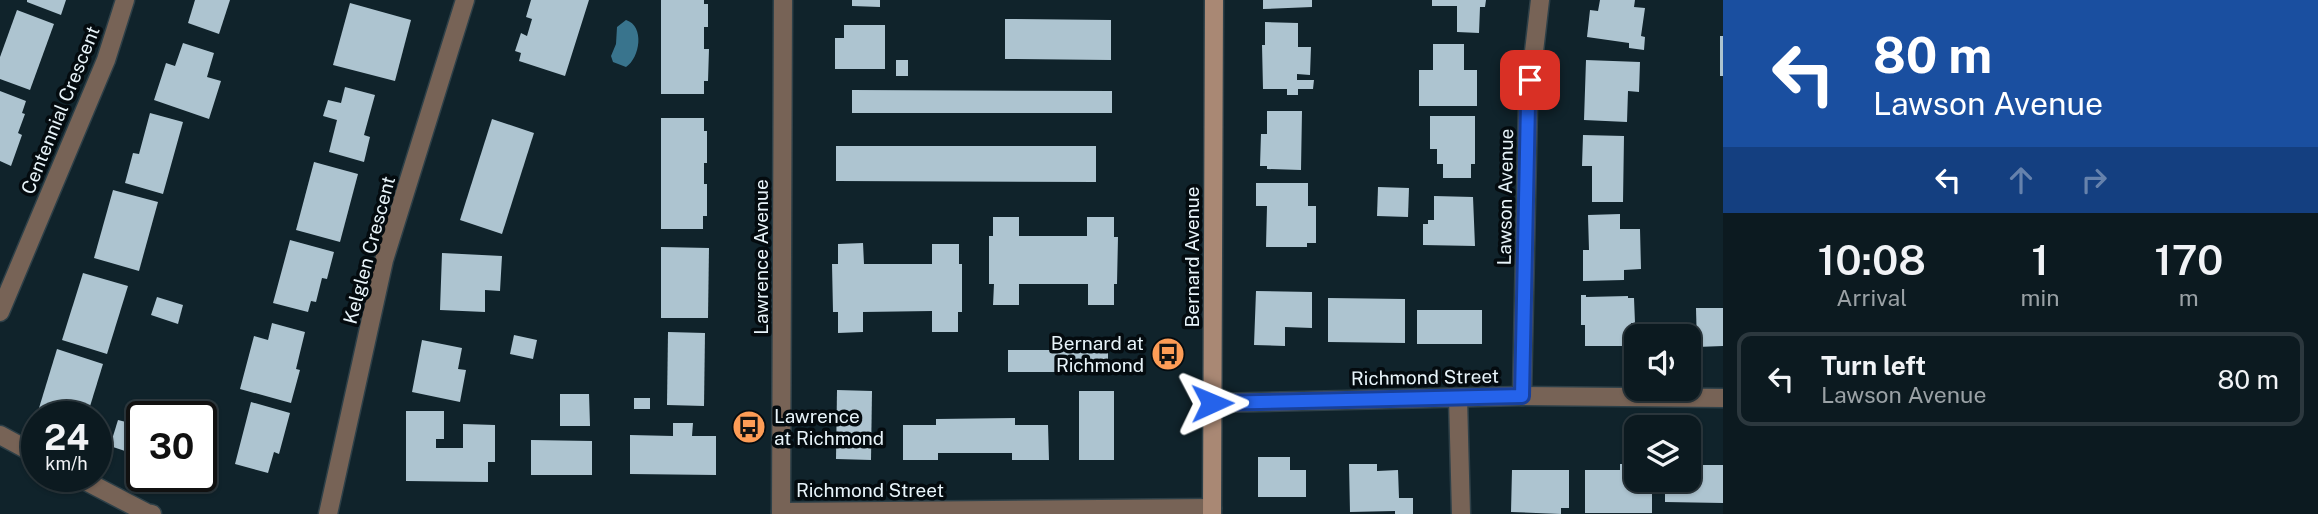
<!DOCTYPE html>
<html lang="en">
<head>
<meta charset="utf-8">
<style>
	:root { --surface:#0c1a20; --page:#152329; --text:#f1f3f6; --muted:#9aa1a5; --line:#2c383e }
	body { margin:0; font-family:"Public Sans",sans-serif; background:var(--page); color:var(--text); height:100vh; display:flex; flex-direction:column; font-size:26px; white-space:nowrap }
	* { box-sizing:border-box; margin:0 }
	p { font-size:23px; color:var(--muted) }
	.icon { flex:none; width:38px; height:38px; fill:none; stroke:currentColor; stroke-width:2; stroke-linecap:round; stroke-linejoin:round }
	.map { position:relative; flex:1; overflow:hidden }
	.side { display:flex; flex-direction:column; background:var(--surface); width:595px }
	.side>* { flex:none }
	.top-card { background:#1a4fa0; color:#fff; overflow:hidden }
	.fabs { position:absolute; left:1624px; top:324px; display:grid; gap:14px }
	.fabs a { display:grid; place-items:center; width:77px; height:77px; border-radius:14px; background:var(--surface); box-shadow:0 2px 5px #0004,0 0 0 2px var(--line); font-size:35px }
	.speed { position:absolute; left:21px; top:401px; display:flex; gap:14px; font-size:35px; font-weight:700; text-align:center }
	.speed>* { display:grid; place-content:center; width:91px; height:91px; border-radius:50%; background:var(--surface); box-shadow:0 2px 5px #0004,0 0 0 2px var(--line); line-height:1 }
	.speed small { font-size:18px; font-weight:400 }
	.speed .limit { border:4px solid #111; border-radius:10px; background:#fff; color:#111 }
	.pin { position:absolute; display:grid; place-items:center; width:60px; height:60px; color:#fff; margin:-30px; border-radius:14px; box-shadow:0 4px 10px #0006 }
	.me { position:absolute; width:77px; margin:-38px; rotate:89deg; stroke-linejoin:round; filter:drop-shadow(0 0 5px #0008) }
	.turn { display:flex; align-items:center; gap:24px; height:147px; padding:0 35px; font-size:32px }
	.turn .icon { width:91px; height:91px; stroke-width:2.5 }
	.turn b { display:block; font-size:49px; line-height:60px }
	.lanes { display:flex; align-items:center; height:66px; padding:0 35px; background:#0003; justify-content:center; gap:35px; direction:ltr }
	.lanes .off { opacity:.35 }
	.eta { display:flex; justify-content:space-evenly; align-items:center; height:119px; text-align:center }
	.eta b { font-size:42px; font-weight:600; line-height:49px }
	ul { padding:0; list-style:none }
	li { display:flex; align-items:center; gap:21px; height:94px; margin:0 14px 10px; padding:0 21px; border:4px solid var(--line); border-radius:14px }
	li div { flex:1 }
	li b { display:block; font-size:26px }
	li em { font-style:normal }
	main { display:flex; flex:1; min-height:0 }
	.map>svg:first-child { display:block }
</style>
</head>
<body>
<main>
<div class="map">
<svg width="1723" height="514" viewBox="0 0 1723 514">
	<rect width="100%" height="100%" fill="#10232b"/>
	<path fill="#39748d" d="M626,20C645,26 640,58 626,67L613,62L611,56L616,44L617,27Z"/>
	<g fill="#adc4d0">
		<path d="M27,0H66L61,15L27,2Z"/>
		<path d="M195,0H230L219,34L188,23Z"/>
		<path d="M531,0H589L565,76L519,61L521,53L515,51L521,33L527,36L532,19L526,17Z"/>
		<path d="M661,0H704V4H708V27H704V49H709L708,81H704V94H661Z"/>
		<path d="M852,0H880V7L852,6Z"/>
		<path d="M1263,0H1312V7L1263,9Z"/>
		<path d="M1432,0H1486L1485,7H1480L1479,33L1457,32V6H1432Z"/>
		<path d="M1600,0H1635L1634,7L1645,8L1641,36L1645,37L1644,50L1629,48V43L1587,37L1590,10L1598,11Z"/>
		<path d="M350,3L411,20L395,81L333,65Z"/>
		<path d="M17,10L54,24L30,90L0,79V57Z"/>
		<path d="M1005,19L1111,20V60L1005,59Z"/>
		<path d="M1265,22L1298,23V47H1311L1310,75L1297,74V80H1314L1313,89H1298V95H1287V89H1263L1262,45H1265Z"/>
		<path d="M844,25H885V69H835V38H844Z"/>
		<rect x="1720" y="36" width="3" height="40"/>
		<path d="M183,43L214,53L207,77L221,81L209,119L154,100L166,63L175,66Z"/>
		<path d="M1433,44H1464V70H1477V106H1419V70H1433Z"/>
		<rect x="896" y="60" width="12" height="16"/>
		<path d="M1586,60L1640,62L1639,92L1628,91L1627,122L1584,120Z"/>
		<path d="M345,87L375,95L364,135L370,137L364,162L329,152L337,120L323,116L328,100L341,103Z"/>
		<path d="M852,90L1112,91V113H852Z"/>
		<path d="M0,91L26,101L22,113L25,114L18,133L22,135L11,166L0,161Z"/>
		<path d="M1267,111H1302L1301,170L1267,169V166H1260L1261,134H1267Z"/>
		<path d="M150,113L183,122L163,194L125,183L133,153L139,154Z"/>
		<path d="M1430,116H1475V164H1471V178H1443V164H1437V149H1430Z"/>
		<path d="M661,118H704V131H707V163H704V184H707V216H703V229H661Z"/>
		<path d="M492,119L534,133L502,234L460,220Z"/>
		<path d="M1583,135L1624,136L1623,202H1592V166H1582Z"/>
		<path d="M836,146H1096V182L836,181Z"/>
		<path d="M314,162L358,174L340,242L296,230Z"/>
		<path d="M1256,183H1308V206H1316V243H1307V247H1266L1267,206H1256Z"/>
		<path d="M1378,187L1409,188L1408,217L1377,216Z"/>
		<path d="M113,190L158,202L139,271L94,258Z"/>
		<path d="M1434,196L1473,197L1475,246L1423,245V224H1428V220H1434Z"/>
		<path d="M1620,214V229H1640L1641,269L1624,270V280L1583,281V250H1589L1588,215Z"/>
		<path d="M993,217H1019V236H1087V217H1114V237H1118L1117,284H1114V305H1088V284H1019V305H993L994,284H989V236H993Z"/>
		<path d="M290,240L334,252L327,279L322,278L316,302L311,301L308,312L273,303Z"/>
		<path d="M863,243L864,264H932V244H959V264H962V312H958V332H932V311L863,312V332L838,333V312H833L832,264H838V244Z"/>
		<path d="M661,247L709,248L708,318H661Z"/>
		<path d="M442,253L502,256L500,291L485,290V312L440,310Z"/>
		<path d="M83,273L128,286L107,354L62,340Z"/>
		<path d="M1256,291L1312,292V328L1285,327V346L1254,345Z"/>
		<path d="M1581,295H1586V297L1628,296V298H1634L1635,323H1631L1629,346H1585V325H1581Z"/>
		<path d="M157,297L183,305L178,324L151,315Z"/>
		<path d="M1328,298L1405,299V343L1328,342Z"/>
		<path d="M1696,308H1723V346L1697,347Z"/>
		<rect x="1417" y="310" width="65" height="34"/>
		<path d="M1654,322H1680L1679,336H1654Z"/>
		<path d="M272,323L305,332L296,369L300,370L291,403L240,389L254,336L268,340Z"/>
		<path d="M668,332L705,333L704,406L667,405Z"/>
		<path d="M514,335L537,340L533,359L510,354Z"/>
		<path d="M422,340L462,348L458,369L466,370L460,402L412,392Z"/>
		<path d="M57,349L103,364L87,416H66L39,408Z"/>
		<rect x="1008" y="350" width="100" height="22"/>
		<path d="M837,390L872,391L871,460L836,459Z"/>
		<rect x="1079" y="391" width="35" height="69"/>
		<path d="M560,394H589L590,426H560Z"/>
		<rect x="634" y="398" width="16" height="11"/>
		<path d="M251,402L290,413L279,454L274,452L268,473L235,464Z"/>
		<path d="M406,411H444V439H436V448H463V424L495,425V462H488V482L406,481Z"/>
		<path d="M1015,418V425H1048L1049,460H1012V453H938V460H903V425H936V419Z"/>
		<path d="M118,420L134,424L125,451L110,446Z"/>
		<path d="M673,423H693L692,436H716V475L630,474V435L673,436Z"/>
		<path d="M531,440L592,441V475H531Z"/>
		<path d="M1258,457H1290V470H1306V497H1258Z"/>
		<path d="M1349,464H1377V471L1398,470L1399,498H1413V514H1395V511L1350,512Z"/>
		<path d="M1620,464H1636V480H1652V513H1585V470H1620Z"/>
		<path d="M1689,465H1723V503L1665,502V480H1689Z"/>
		<path d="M1512,470H1569V508H1561V514L1511,512Z"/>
	</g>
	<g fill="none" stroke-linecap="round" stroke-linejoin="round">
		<defs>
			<g id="street">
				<path d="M0,312L106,60L125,0"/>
				<path d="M1522,396L1528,103L1540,0"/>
				<path d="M1458,398L1461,514"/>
				<path d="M1212,403L1522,396L1723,398"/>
				<path d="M0,435L37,455"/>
				<path d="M76,476L147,513L152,514"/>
				<path d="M781,512L1212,508"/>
				<path d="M328,514L384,260L465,0"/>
				<path d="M781,514L783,0"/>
			</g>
			<path id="secondary" d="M1212,514L1214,0"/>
		</defs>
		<use href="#street" stroke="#2e4048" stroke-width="21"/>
		<use href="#secondary" stroke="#2e4048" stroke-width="21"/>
		<use href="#street" stroke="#776356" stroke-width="18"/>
		<use href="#secondary" stroke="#a98874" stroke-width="18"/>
	</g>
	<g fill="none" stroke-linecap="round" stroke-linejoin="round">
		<defs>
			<path id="route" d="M1212,403L1522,396L1528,103L1530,80"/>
		</defs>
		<use href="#route" stroke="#184099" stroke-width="18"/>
		<use href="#route" stroke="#2563eb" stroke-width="12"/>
	</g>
	<defs>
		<symbol id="bus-disc" viewBox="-11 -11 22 22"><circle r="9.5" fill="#fd9c56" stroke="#040b0f"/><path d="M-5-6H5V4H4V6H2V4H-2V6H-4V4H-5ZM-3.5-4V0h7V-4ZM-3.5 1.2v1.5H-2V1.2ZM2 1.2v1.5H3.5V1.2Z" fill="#111"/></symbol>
	</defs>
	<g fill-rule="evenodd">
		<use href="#bus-disc" x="1149" y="335" width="38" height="38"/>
		<use href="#bus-disc" x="730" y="408" width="38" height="38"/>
	</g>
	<g text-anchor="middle" stroke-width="7" stroke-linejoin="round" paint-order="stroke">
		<g font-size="19" fill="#e8f4fa" stroke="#040b0f">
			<text transform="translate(60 110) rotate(-68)" y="7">Centennial Crescent</text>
			<text transform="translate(1505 197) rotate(-89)" y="7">Lawson Avenue</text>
			<text transform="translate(369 250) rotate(-75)" y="7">Kelglen Crescent</text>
			<text transform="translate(761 257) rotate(-90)" y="7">Lawrence Avenue</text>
			<text transform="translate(1192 257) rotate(-90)" y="7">Bernard Avenue</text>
			<text transform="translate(1425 377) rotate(-1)" y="7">Richmond Street</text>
			<text x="870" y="497">Richmond Street</text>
		</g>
		<g font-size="19" fill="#e8f4fa" stroke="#040b0f" text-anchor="end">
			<text x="1144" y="350">Bernard at<tspan x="1144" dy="22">Richmond</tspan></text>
			<text x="774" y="423" text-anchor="start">Lawrence<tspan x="774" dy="22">at Richmond</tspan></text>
		</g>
	</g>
</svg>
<div class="fabs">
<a><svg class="icon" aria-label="sound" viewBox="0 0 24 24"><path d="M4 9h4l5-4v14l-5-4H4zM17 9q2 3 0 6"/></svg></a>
<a><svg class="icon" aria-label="layers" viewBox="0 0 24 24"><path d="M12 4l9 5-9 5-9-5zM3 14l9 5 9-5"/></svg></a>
</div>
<div class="speed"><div>24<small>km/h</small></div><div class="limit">30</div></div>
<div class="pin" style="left:1530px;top:80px;background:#d93025"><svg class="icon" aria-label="arrive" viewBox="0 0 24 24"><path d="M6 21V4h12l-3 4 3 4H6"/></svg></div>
<svg class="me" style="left:1212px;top:403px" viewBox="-20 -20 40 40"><path d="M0-17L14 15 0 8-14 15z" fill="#2563eb" stroke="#fff" stroke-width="4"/></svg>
</div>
<section class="side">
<div class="top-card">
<div class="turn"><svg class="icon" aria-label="left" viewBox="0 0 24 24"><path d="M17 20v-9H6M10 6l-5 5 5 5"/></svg><div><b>80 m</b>Lawson Avenue</div></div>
<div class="lanes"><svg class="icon" aria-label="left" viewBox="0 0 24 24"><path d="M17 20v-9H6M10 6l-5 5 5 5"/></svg><svg class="icon off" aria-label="ahead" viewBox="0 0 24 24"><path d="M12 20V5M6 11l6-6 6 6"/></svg><svg class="icon off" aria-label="right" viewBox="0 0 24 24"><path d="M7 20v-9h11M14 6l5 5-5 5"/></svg></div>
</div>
<div class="eta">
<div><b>10:08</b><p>Arrival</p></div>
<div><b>1</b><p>min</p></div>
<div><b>170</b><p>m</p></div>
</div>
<ul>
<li><svg class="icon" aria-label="left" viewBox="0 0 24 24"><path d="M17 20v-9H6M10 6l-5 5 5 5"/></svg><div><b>Turn left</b><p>Lawson Avenue</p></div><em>80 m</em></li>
</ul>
</section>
</main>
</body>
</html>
